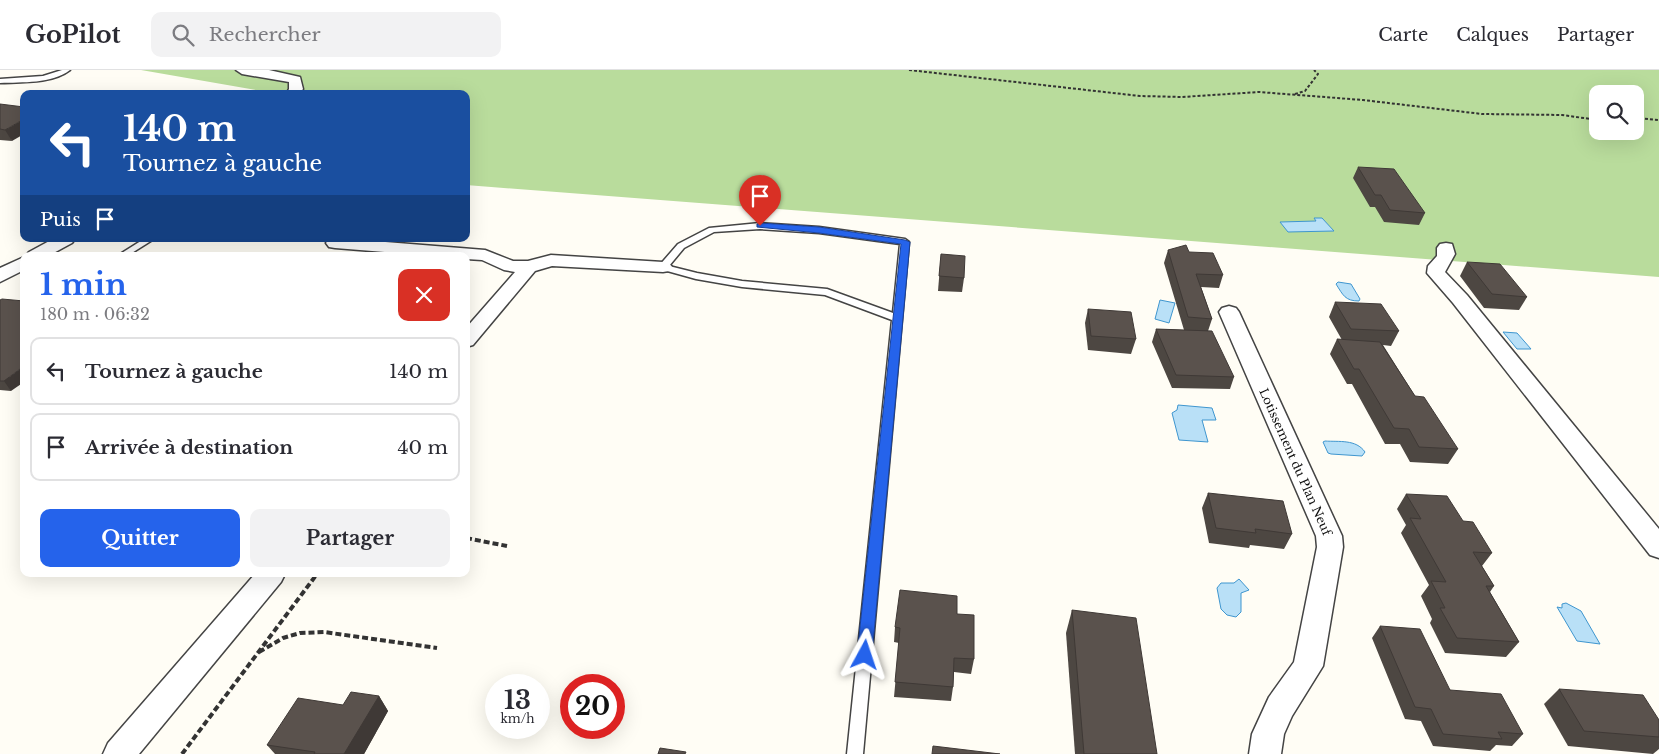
<!DOCTYPE html>
<html lang="fr">
<head>
<meta charset="utf-8">
<style>
	:root { --surface:#fff; --page:#f2f2f3; --text:#2b2b33; --muted:#7c7c81; --line:#e1e1e2; --accent:#2563eb }
	body { margin:0; font-family:"Libre Baskerville",serif; background:var(--page); color:var(--text); height:100vh; display:flex; flex-direction:column; font-size:19px; white-space:nowrap }
	* { box-sizing:border-box; margin:0 }
	p { font-size:16px; color:var(--muted) }
	.icon { flex:none; width:28px; height:28px; fill:none; stroke:currentColor; stroke-width:2; stroke-linecap:round; stroke-linejoin:round }
	.map { position:relative; flex:1; overflow:hidden }
	.panel { position:absolute; left:20px; top:182px; width:450px; height:325px; display:flex; flex-direction:column; background:var(--surface); border-radius:10px; box-shadow:0 5px 20px #0002 }
	.panel>* { flex:none }
	.guide { position:absolute; left:20px; top:20px; width:450px; height:152px; border-radius:10px; box-shadow:0 5px 20px #0002; background:#1a4fa0; color:#fff; overflow:hidden }
	.tools { position:absolute; left:1589px; top:15px; display:grid; gap:10px }
	.tools a { display:grid; place-items:center; width:55px; height:55px; border-radius:10px; background:var(--surface); box-shadow:0 5px 20px #0002; font-size:25px }
	.speed { position:absolute; left:485px; top:604px; display:flex; gap:10px; font-size:25px; font-weight:700; text-align:center }
	.speed>* { display:grid; place-content:center; width:65px; height:65px; border-radius:50%; background:var(--surface); box-shadow:0 5px 20px #0002; line-height:1 }
	.speed small { font-size:12px; font-weight:400 }
	.speed .limit { border:8px solid #d22; background:#fff; color:#111 }
	.pin { position:absolute; display:grid; place-items:center; width:42px; height:42px; color:#fff; margin:-51px -21px; border-radius:50% 50% 50% 0; rotate:-45deg; box-shadow:0 0 5px #0007 }
	.pin .icon { rotate:45deg }
	.me { position:absolute; width:55px; margin:-28px; rotate:5deg; stroke-linejoin:round; filter:drop-shadow(0 0 4px #0008) }
	.turn { display:flex; align-items:center; gap:18px; height:105px; padding:0 20px; font-size:22px }
	.turn .icon { width:65px; height:65px; stroke-width:2.5 }
	.turn b { display:block; font-size:35px; line-height:42px }
	.then { display:flex; align-items:center; height:48px; padding:0 20px; background:#0003; gap:10px; font-size:19px }
	.round { display:grid; place-items:center; flex:none; width:52px; height:52px; border-radius:10px; background:var(--page) }
	.head { display:flex; align-items:center; justify-content:space-between; height:85px; padding:0 20px }
	h1 { font-size:30px; font-weight:700; line-height:38px; color:var(--accent) }
	.button { display:flex; gap:10px; margin-top:auto; padding:10px 20px }
	.button a { flex:1; height:58px; border-radius:10px; background:var(--accent); color:#fff; font-size:20px; font-weight:700; line-height:58px; text-align:center }
	.button a+a { background:var(--page); color:var(--text) }
	ul { padding:0; list-style:none }
	li { display:flex; align-items:center; gap:15px; height:68px; margin:0 10px 8px; padding:0 10px; border:2px solid var(--line); border-radius:10px }
	li div { flex:1 }
	li b { display:block; font-size:19px }
	li em { font-style:normal }
	header { display:flex; align-items:center; gap:30px; box-sizing:border-box; height:70px; padding:0 25px; background:var(--surface); border-bottom:1px solid var(--line) }
	header strong { font-size:24px }
	nav { display:flex; gap:28px; margin-inline-start:auto; font-size:18px }
	.search { width:350px; height:45px; background:var(--page); display:flex; align-items:center; gap:12px; box-sizing:border-box; padding:0 18px; border-radius:10px; color:var(--muted); font-size:19px }
	.map>svg:first-child { display:block }
</style>
</head>
<body>
<header>
<strong>GoPilot</strong>
<div class="search"><svg class="icon" aria-label="search" viewBox="0 0 24 24"><circle cx="10" cy="10" r="6"/><path d="M15 15l6 6"/></svg>Rechercher</div>
<nav><a>Carte</a><a>Calques</a><a>Partager</a></nav>
</header>
<div class="map">
<svg width="1659" height="684" viewBox="0 0 1659 684">
	<rect width="100%" height="100%" fill="#fffdf5"/>
	<path fill="#b9dc9c" fill-rule="evenodd" d="M141,0H1659V207L466,115V24H279ZM1598,24H1635V61H1598Z"/>
	<g fill="#b9e0f7" stroke="#3f96cf">
		<path d="M1314,148H1322L1334,161L1288,162L1280,152L1316,151Z"/>
		<path d="M1338,212L1351,214L1360,229L1359,231C1345,231 1343,225 1336,214Z"/>
		<path d="M1160,230L1175,233L1169,253L1155,249Z"/>
		<path d="M1503,262L1517,263L1531,279H1517Z"/>
		<path d="M1178,335L1212,338L1216,350H1202L1208,372L1179,370L1172,343L1177,340Z"/>
		<path d="M1325,371C1339,372 1356,369 1365,382L1362,386L1331,384L1328,383L1323,372Z"/>
		<path d="M1239,509L1249,520L1241,523V542L1236,547L1227,545L1221,539L1217,518L1221,513H1234Z"/>
		<path d="M1566,533L1581,541L1600,574L1577,571L1557,537L1562,538V534Z"/>
	</g>
	<g fill="none" stroke-linecap="round" stroke-linejoin="round">
		<defs>
			<g id="lane">
				<path d="M62,0H70C52,14 22,12 0,13V9L43,6Z"/>
				<path d="M760,153L819,157L905,169L909,172L863,684H847L892,250L825,225L742,217L696,209L660,199L658,197L678,174L709,158ZM760,159L819,163L900,174L893,243L827,219L742,211L697,203L669,196L684,178L714,162Z"/>
				<path d="M144,169H154L127,186H117Z"/>
			</g>
			<g id="street">
				<path d="M236,0H269L300,7L303,19L299,24H286L289,19V12L242,4Z"/>
				<path d="M53,169H75L72,173L48,186H26L29,182Z"/>
				<path d="M329,169H348L485,180L513,191H528L551,185L663,192L669,193L672,197L669,201L663,202L552,196L535,201L473,275L466,277V258L515,202L504,200L482,190L466,189V186H434L335,178L329,177L326,173Z"/>
				<path d="M1446,173L1452,174L1455,184L1445,202L1467,225L1659,459V488L1650,485L1453,233L1427,203L1428,196L1437,186V178L1440,174Z"/>
				<path d="M24,187V200L0,212V198Z"/>
				<path d="M1229,236L1236,238L1239,242L1342,466L1343,477L1323,596L1292,646L1284,664L1281,684H1249L1252,664L1269,627L1294,592L1317,477L1316,466L1219,242L1222,238Z"/>
				<path d="M255,504H285L281,512L139,684H103L108,673Z"/>
			</g>
		</defs>
		<use href="#lane" stroke="#444" stroke-width="3"/>
		<use href="#street" stroke="#444" stroke-width="3"/>
		<g stroke="#333" stroke-width="2" stroke-dasharray="3 2" stroke-linecap="butt">
			<path d="M909,0L1140,26L1182,27L1259,22L1363,30L1482,44L1562,45L1598,50"/>
			<path d="M1295,24L1305,21L1318,4L1314,0"/>
			<path d="M1635,48L1659,50"/>
		</g>
		<g stroke="#333" stroke-width="4" stroke-dasharray="6 3" stroke-linecap="butt">
			<path d="M466,468L507,476"/>
			<path d="M259,582L283,568L300,563L324,562L437,578"/>
			<path d="M182,684L317,504"/>
		</g>
		<use href="#lane" fill="#fff" fill-rule="evenodd"/>
		<use href="#street" fill="#fff" fill-rule="evenodd"/>
	</g>
	<g fill="#4d4742">
		<path d="M0,34L12,71L0,70Z"/>
		<path d="M1358,97L1425,143L1419,155L1384,152L1375,137H1370L1353,108Z"/>
		<path d="M1168,180L1189,182L1223,205L1219,218L1201,217L1212,249L1208,261L1234,307L1230,319L1172,318L1152,272L1156,259L1184,260L1164,193Z"/>
		<path d="M941,184L964,208L962,222L938,221Z"/>
		<path d="M1467,192L1527,227L1519,240L1484,238L1460,206Z"/>
		<path d="M0,230L11,321L0,320Z"/>
		<path d="M1335,232L1399,261L1391,276L1383,275L1415,326L1458,379L1448,394L1410,392L1400,374H1385L1352,314H1347L1330,284L1337,269L1342,270L1329,247Z"/>
		<path d="M1088,239L1136,269L1131,284L1088,280L1085,253Z"/>
		<path d="M1208,423L1292,464L1284,479L1250,475L1249,478L1209,473L1202,438Z"/>
		<path d="M1406,424L1463,451L1492,483L1482,496L1494,516L1490,522L1519,572L1506,587L1445,583L1430,553L1432,549L1421,526L1429,515L1401,463L1406,455L1397,439Z"/>
		<path d="M1072,540L1157,684H1075L1066,563Z"/>
		<path d="M957,544L974,589L971,604L954,602L953,617L951,631L894,627L899,573L894,572L895,557Z"/>
		<path d="M1380,556L1450,620L1523,664L1512,676L1496,675L1490,681L1433,676L1421,651L1405,649L1372,568Z"/>
		<path d="M1559,619L1659,650V679L1653,684L1568,676L1544,634Z"/>
		<path d="M379,626L388,641L364,684H275L267,675L343,635Z"/>
	</g>
	<g fill="#3f3936">
		<path d="M24,49V64L12,71L5,60Z"/>
		<path d="M24,296V312L11,321L4,311Z"/>
		<path d="M379,626L388,641L364,684H344Z"/>
	</g>
	<g fill="#5a524d" stroke="#3f3936">
		<path d="M0,34L24,37V49L5,60L0,59Z"/>
		<path d="M1358,97L1394,99L1425,143L1390,140L1381,125H1375Z"/>
		<path d="M1186,175L1189,182L1213,183L1223,205L1196,204L1212,249L1188,247L1168,180Z"/>
		<path d="M941,184L965,186L964,208L939,206Z"/>
		<path d="M1467,192L1500,194L1527,227L1492,224Z"/>
		<path d="M2,229L24,231V296L4,311H0V230Z"/>
		<path d="M1335,232L1381,234L1399,261L1351,259Z"/>
		<path d="M1088,239L1131,242L1136,269L1091,266Z"/>
		<path d="M1156,259L1212,261L1234,307L1176,305Z"/>
		<path d="M1337,269L1380,272L1415,326L1424,327L1458,379L1419,377L1409,359L1394,358L1359,299H1354Z"/>
		<path d="M1208,423L1283,431L1292,464L1255,459L1256,463L1216,458Z"/>
		<path d="M1406,424L1447,426L1463,451L1473,452L1492,483L1473,482L1494,516H1486L1519,572L1457,568L1440,538H1445L1431,511L1446,512L1410,448L1421,449Z"/>
		<path d="M900,520L957,526V544L974,545V589L954,588L953,617L895,612L900,558L895,557Z"/>
		<path d="M1072,540L1136,548L1157,684H1084Z"/>
		<path d="M1380,556L1420,559L1450,620L1501,624L1523,664L1498,662L1502,669L1443,664L1431,639L1415,637Z"/>
		<path d="M1559,619L1643,625L1659,650V667L1584,661Z"/>
		<path d="M351,622L379,626L344,684H314L315,682L267,675L298,628L343,635Z"/>
		<path d="M933,676L1000,684H932Z"/>
		<path d="M660,678L686,682L685,684H658Z"/>
	</g>
	<path fill="#2563eb" stroke="#184099" d="M760,153L819,157L905,170L910,172L872,585L870,590L865,591L860,590L857,585L901,174L819,163L757,157V154Z"/>
	<g text-anchor="middle" stroke-width="5" stroke-linejoin="round" paint-order="stroke">
		<g font-size="12" fill="#111" stroke="#fff">
			<text transform="translate(1295 392) rotate(66)" y="4">Lotissement du Plan Neuf</text>
		</g>
	</g>
</svg>
<div class="tools">
<a><svg class="icon" aria-label="search" viewBox="0 0 24 24"><circle cx="10" cy="10" r="6"/><path d="M15 15l6 6"/></svg></a>
</div>
<div class="speed"><div>13<small>km/h</small></div><div class="limit">20</div></div>
<div class="pin" style="left:760px;top:156px;background:#d93025"><svg class="icon" aria-label="arrive" viewBox="0 0 24 24"><path d="M6 21V4h12l-3 4 3 4H6"/></svg></div>
<svg class="me" style="left:865px;top:585px" viewBox="-20 -20 40 40"><path d="M0-17L14 15 0 8-14 15z" fill="#2563eb" stroke="#fff" stroke-width="4"/></svg>
<div class="guide">
<div class="turn"><svg class="icon" aria-label="left" viewBox="0 0 24 24"><path d="M17 20v-9H6M10 6l-5 5 5 5"/></svg><div><b>140 m</b>Tournez à gauche</div></div>
<div class="then">Puis<svg class="icon" aria-label="arrive" viewBox="0 0 24 24"><path d="M6 21V4h12l-3 4 3 4H6"/></svg></div>
</div>
<section class="panel">
<div class="head"><div><h1>1 min</h1><p>180 m · 06:32</p></div><a class="round" style="background:#d93025;color:#fff"><svg class="icon" aria-label="close" viewBox="0 0 24 24"><path d="M6 6l12 12M18 6L6 18"/></svg></a></div>
<ul>
<li><svg class="icon" aria-label="left" viewBox="0 0 24 24"><path d="M17 20v-9H6M10 6l-5 5 5 5"/></svg><div><b>Tournez à gauche</b></div><em>140 m</em></li>
<li><svg class="icon" aria-label="arrive" viewBox="0 0 24 24"><path d="M6 21V4h12l-3 4 3 4H6"/></svg><div><b>Arrivée à destination</b></div><em>40 m</em></li>
</ul>
<div class="button"><a>Quitter</a><a>Partager</a></div>
</section>
</div>
</body>
</html>
